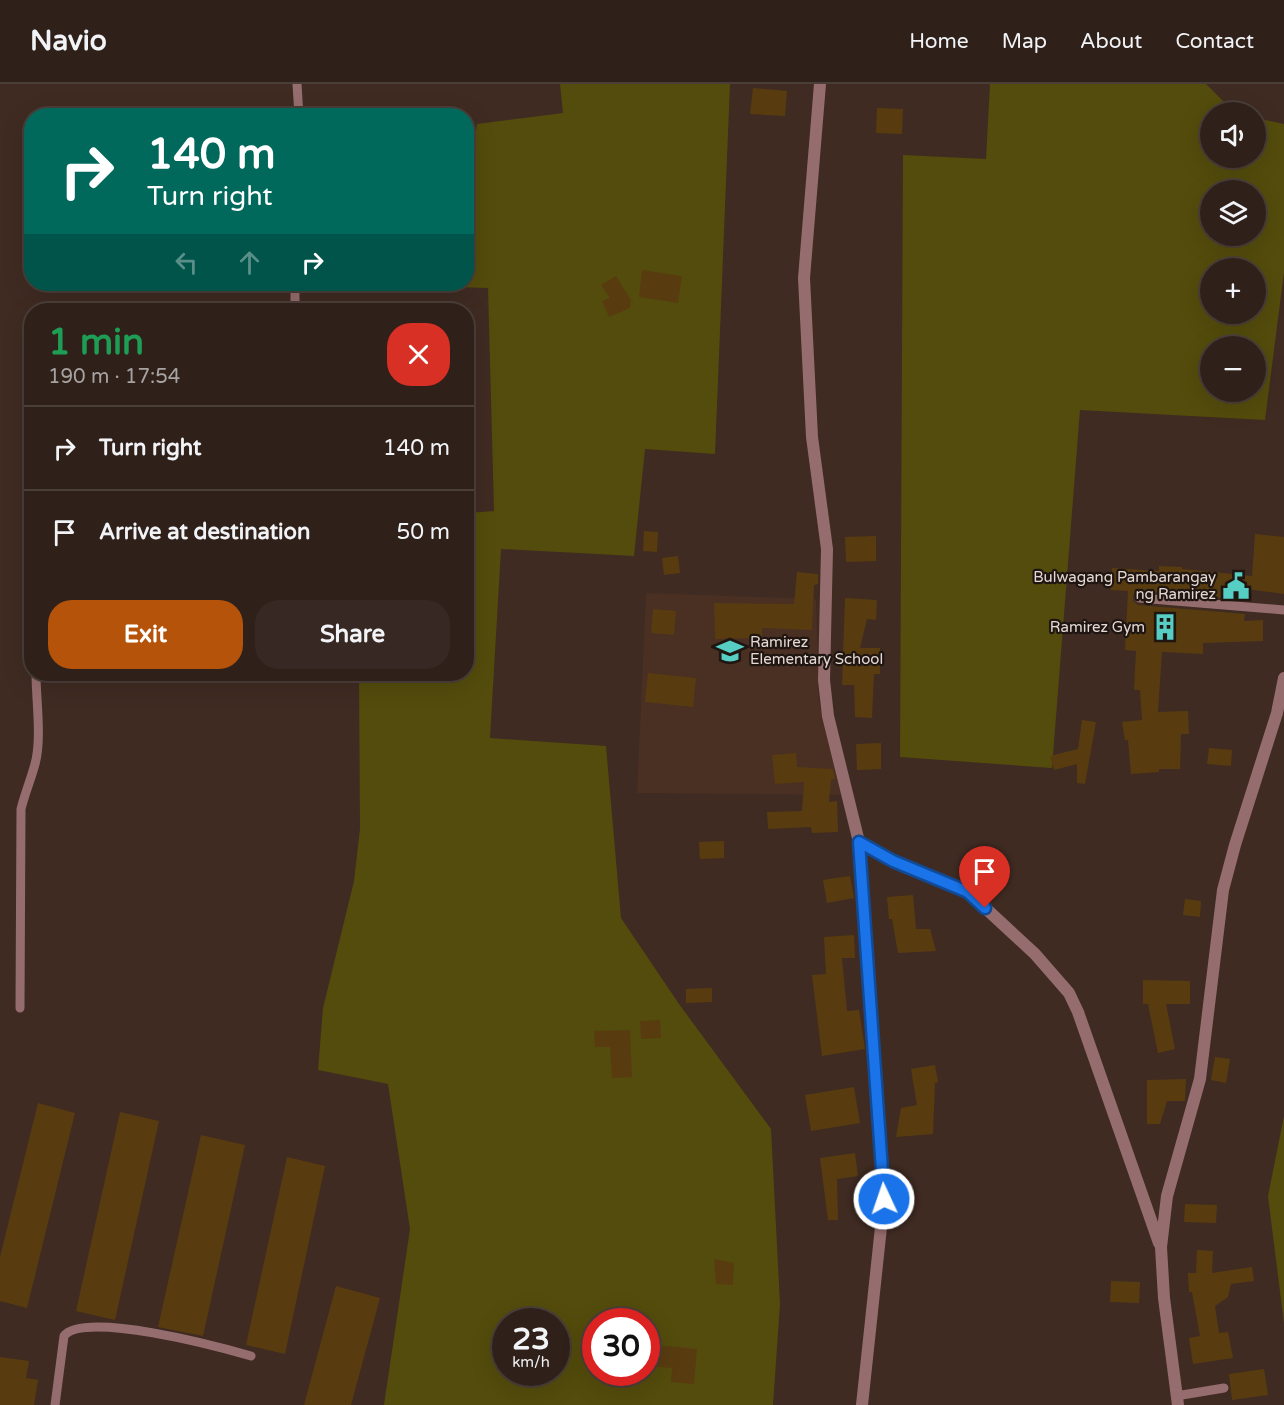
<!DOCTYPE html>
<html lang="en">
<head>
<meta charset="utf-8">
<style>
	:root { --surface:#2f201a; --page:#372823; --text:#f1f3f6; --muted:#a7a3a2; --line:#4a3e39; --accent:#b45309 }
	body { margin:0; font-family:"Varela Round",sans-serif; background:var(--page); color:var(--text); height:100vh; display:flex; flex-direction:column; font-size:22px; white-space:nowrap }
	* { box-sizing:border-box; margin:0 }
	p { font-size:20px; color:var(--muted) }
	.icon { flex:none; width:33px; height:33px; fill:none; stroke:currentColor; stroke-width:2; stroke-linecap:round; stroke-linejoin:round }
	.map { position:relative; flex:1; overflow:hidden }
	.drawer { position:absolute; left:24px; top:219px; width:450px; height:378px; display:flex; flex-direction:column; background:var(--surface); border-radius:24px; box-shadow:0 6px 24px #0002,0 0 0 2px var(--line) }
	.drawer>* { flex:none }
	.guide { position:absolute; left:24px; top:24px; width:450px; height:183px; border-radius:24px; box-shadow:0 6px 24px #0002,0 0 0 2px var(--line); background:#00695c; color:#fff; overflow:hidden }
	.buttons { position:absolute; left:1200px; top:18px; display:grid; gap:12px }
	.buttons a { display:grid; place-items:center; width:66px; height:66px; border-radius:50%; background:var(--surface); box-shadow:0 6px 24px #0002,0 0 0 2px var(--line); font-size:30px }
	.speed { position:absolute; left:492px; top:1224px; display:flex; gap:12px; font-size:30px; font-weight:700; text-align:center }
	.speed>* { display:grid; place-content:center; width:78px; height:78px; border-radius:50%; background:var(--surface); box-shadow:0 6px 24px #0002,0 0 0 2px var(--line); line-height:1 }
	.speed small { font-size:15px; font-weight:400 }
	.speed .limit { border:9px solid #d22; background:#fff; color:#111 }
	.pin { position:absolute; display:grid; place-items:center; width:51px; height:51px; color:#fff; margin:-62px -26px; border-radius:50% 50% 50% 0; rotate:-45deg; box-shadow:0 0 6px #0007 }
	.pin .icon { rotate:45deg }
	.me { position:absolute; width:66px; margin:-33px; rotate:357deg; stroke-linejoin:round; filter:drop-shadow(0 0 4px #0008) }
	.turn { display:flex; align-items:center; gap:21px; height:126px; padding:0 24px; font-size:27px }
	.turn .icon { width:78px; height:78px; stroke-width:2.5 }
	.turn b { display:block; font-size:42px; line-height:51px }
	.lanes { display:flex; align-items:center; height:57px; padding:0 24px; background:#0003; justify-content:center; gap:30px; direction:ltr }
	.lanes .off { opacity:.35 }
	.round { display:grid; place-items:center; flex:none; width:63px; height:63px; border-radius:24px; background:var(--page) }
	.overview { display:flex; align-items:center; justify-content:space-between; height:102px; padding:0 24px }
	h1 { font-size:36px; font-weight:800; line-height:45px; color:#1e9e55 }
	.button { display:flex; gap:12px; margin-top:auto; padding:12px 24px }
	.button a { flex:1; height:69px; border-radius:24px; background:var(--accent); color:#fff; font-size:24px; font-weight:800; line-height:69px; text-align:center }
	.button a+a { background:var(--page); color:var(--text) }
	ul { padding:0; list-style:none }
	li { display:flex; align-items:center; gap:18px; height:84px; padding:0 24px; border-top:2px solid var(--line) }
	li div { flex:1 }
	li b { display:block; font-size:22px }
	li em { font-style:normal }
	header { display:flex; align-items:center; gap:36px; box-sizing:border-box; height:84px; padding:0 30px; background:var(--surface); border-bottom:2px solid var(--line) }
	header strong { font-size:28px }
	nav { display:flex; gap:33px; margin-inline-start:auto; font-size:21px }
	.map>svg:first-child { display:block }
</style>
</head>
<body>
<header>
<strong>Navio</strong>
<nav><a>Home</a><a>Map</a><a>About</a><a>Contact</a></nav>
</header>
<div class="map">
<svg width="1284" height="1321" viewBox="0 0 1284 1321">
	<rect width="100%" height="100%" fill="#3f2b22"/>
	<path fill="#4a2f23" d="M646,509L816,515L819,618L841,711L637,709Z"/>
	<g fill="#544c0c" fill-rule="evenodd">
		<path d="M560,0H730L715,370L645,365L634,472L501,465L490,654L606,662L621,834L679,920L771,1045L780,1220L773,1321H384L410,1145L388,1000L318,986L323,924L354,797L360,745L359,590H466L467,429L494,427L488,204L455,203L454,200H466L467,86H471L477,40L563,29ZM506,1238H556V1288H506ZM596,1238H646V1288H596Z"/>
		<path d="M990,0H1206L1234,28H1210V74H1256V34L1284,40V188L1265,336L1080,326L1052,684L900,673L903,71L986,75ZM1210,106H1256V152H1210ZM1210,184H1256V230H1210ZM1210,262H1256V308H1210Z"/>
		<path d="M1284,1032V1239L1268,1112Z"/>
	</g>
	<g fill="#583c10">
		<path d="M753,4L787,7L785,32L750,30Z"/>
		<path d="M877,24L903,25L902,50L876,49Z"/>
		<path d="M642,186L682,192L678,219L639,213Z"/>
		<path d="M616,192L631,216L630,224L609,233L602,217L610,214L601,201Z"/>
		<path d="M644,447L658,448L657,468L643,467Z"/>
		<path d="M1255,450L1284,453V510L1247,505L1246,516L1140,507L1133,511V517L1138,521L1245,530L1244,537L1263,536V557L1203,559V570L1162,568L1158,628L1188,627L1189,650H1181L1180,685H1159V688L1131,690L1128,656H1125L1122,638L1142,636L1140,606H1134L1136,567L1125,566L1128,507L1111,506L1112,484L1159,487V482L1182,483V485L1252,492Z"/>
		<path d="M876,452V477L846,478L845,453Z"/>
		<path d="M678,472L680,489L664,491L662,474Z"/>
		<path d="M797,488L818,490V500L814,501L812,546L762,544V554L715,555L714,519L794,520Z"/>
		<path d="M845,514L877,516L876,536L867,535L860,564H880V590H874L872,634L855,633L854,601H842Z"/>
		<path d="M653,525L676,527L674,551L651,549Z"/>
		<path d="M648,589L696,594L693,623L645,618Z"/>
		<path d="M1082,636L1096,638L1085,700L1077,699V680L1054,686L1050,672L1078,665Z"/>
		<path d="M881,659V685L857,686L856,660Z"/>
		<path d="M1209,664L1232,666L1231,682L1207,680Z"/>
		<path d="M796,669L797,683L833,685L835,695H831L829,718L837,717L838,748L812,749L811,743L768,745L767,728L802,727L804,698L775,700L772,671Z"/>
		<path d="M724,757V774L700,775L699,758Z"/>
		<path d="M850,792L854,814L827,819L823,796Z"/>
		<path d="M913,811L916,845H930L936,867L898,869L892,835H889L887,813Z"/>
		<path d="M1185,815L1201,817L1200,833L1183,831Z"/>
		<path d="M854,851L855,874H842L847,927L859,926L865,965L822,972L812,891L826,890L824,853Z"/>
		<path d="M1143,896L1190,897V920H1166L1175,965L1158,969L1148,920H1143Z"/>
		<path d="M712,904V918L686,919V905Z"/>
		<path d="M660,936L661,954L641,955L640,937Z"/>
		<path d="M630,946L632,993L612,994L610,963H595L594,947Z"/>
		<path d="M1215,973L1230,975L1226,999L1211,996Z"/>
		<path d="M935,981L938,998L935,999L933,1050L896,1053L901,1024L917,1021L911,985Z"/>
		<path d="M1186,995L1185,1017H1167L1160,1040H1147V996Z"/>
		<path d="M854,1003L860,1039L811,1047L805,1011Z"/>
		<path d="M38,1019L75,1029L27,1224L0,1217V1173Z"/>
		<path d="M120,1028L159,1037L115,1236L76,1227Z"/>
		<path d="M201,1051L245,1061L203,1252L158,1243Z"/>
		<path d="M855,1069L858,1092L837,1095L838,1136H828L820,1074Z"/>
		<path d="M287,1073L325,1082L285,1270L246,1261Z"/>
		<path d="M1185,1120L1217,1121L1216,1139L1184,1138Z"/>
		<path d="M1197,1166L1213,1167L1212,1189L1252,1183L1254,1197L1231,1200L1228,1213L1215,1222L1219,1249L1228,1248L1233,1274L1193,1280L1189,1254L1200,1252L1192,1208H1189L1188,1189H1196Z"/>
		<path d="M714,1175L734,1179L733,1201L716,1200Z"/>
		<path d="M1111,1197L1140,1198L1139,1219L1110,1218Z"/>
		<path d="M336,1202L380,1214L351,1321H304Z"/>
		<path d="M646,1260L697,1265L694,1300L671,1298L672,1284L646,1282Z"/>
		<path d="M0,1273L29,1277L26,1294L38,1296L34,1321H0Z"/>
		<path d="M1264,1285L1268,1311L1232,1316L1229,1290Z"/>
	</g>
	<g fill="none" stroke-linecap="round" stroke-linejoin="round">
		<g stroke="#966d6e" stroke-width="9">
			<path d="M297,0L299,32"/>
			<path d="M295,226V200"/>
			<path d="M32,334L30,346L32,410"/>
			<path d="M1139,514L1284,526"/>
			<path d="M20,924L21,725C25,709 31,695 35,680C42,655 36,615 36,590"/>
			<path d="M1176,1312L1224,1304"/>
			<path d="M55,1321L64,1252C83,1226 220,1263 251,1272"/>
		</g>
		<g stroke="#966d6e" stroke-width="12">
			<path d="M820,0L804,194L812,353L827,465L824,596L828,632L859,758L884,1115L862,1321"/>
			<path d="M859,758L893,777L968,808L1035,870L1069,909L1078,928L1159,1159"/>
			<path d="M1178,1321L1164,1214L1161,1163L1167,1112L1200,995L1223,806L1235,761L1277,629L1284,594"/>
		</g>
	</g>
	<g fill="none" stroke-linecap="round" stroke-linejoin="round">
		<defs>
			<path id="route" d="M884,1115L859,758L893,777L968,808L985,824"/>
		</defs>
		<use href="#route" stroke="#114b97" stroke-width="15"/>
		<use href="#route" stroke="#1a73e8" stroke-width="10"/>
	</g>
	<defs>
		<symbol id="civic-bare" viewBox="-9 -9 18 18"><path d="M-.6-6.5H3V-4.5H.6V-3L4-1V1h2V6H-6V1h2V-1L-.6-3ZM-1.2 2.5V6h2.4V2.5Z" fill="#56cec3" stroke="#1f1612" stroke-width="2.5" paint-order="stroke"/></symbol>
		<symbol id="building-bare" viewBox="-9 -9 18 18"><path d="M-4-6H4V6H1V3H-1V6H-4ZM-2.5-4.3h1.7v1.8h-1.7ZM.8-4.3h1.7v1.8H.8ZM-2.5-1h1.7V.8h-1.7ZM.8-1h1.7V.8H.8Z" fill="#56cec3" stroke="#1f1612" stroke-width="2.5" paint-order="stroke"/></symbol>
		<symbol id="school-bare" viewBox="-9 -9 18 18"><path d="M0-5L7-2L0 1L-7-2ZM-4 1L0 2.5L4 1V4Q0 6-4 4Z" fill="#56cec3" stroke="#1f1612" stroke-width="2.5" paint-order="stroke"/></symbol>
	</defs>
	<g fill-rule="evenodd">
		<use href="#civic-bare" x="1217" y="483" width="38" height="38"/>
		<use href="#building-bare" x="1146" y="524" width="38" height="38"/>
		<use href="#school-bare" x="711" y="548" width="38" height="38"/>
	</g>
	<g text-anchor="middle" stroke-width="4.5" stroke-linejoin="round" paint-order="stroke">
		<g font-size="15" fill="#e6d8d2" stroke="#1f1612" text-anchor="end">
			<text x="1216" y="498">Bulwagang Pambarangay<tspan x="1216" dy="17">ng Ramirez</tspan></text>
			<text x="1145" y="548">Ramirez Gym</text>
			<text x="750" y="563" text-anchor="start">Ramirez<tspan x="750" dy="17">Elementary School</tspan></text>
		</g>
	</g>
</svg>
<div class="buttons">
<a><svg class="icon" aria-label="sound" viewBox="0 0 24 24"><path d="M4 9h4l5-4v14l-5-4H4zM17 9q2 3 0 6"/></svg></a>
<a><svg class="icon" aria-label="layers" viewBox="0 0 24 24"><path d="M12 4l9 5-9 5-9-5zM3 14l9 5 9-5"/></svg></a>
<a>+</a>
<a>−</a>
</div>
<div class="speed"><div>23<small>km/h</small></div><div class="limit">30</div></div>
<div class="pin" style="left:985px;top:824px;background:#d93025"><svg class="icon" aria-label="arrive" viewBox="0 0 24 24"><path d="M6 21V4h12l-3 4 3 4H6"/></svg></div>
<svg class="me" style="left:884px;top:1115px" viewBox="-20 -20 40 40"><circle r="17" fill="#1a73e8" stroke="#fff" stroke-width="3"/><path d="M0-11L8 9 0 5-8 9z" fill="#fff"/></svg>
<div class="guide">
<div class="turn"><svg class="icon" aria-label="right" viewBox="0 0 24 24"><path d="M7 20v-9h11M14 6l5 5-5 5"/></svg><div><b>140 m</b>Turn right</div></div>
<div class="lanes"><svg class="icon off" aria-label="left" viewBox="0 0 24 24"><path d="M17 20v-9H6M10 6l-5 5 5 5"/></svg><svg class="icon off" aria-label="ahead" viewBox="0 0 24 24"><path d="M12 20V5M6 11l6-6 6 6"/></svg><svg class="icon" aria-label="right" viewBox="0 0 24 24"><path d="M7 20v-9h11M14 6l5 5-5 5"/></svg></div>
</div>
<section class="drawer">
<div class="overview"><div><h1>1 min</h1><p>190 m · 17:54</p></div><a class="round" style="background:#d93025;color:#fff"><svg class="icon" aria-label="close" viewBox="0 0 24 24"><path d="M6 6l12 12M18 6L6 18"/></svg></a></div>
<ul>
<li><svg class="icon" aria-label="right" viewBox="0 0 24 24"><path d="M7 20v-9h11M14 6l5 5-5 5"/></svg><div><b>Turn right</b></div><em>140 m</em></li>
<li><svg class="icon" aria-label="arrive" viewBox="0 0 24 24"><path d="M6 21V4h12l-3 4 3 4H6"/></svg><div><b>Arrive at destination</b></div><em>50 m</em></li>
</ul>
<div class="button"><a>Exit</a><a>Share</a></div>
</section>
</div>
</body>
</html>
